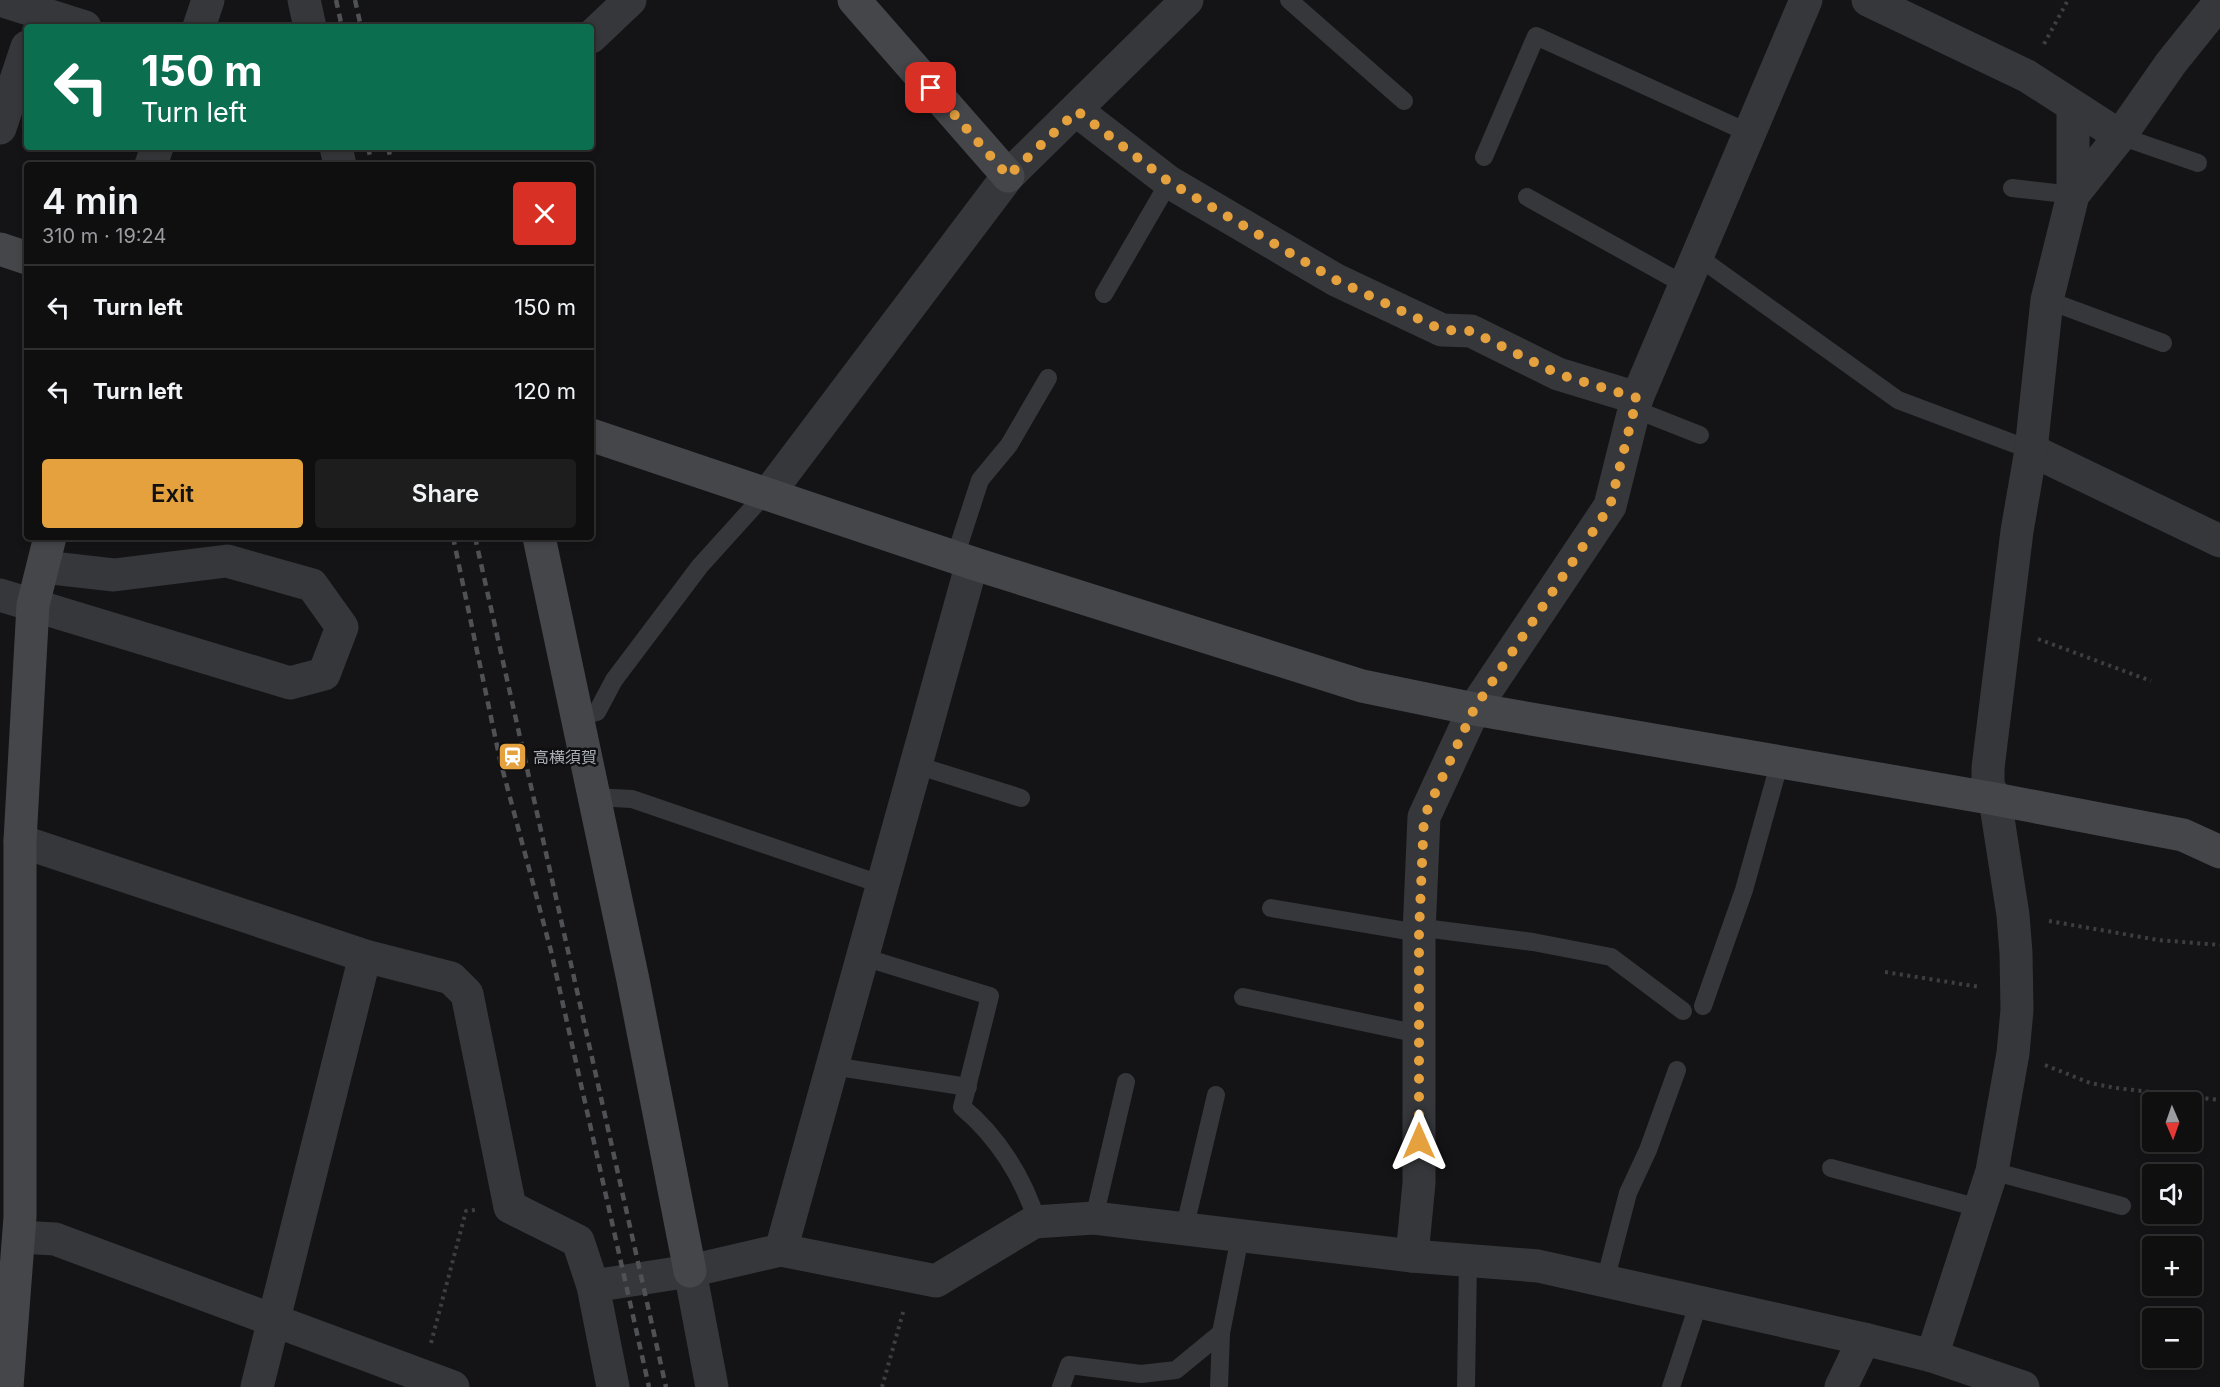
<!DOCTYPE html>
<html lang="en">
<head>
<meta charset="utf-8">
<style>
	:root { --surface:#0f0f10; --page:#1d1d1e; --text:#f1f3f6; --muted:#9b9c9f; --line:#2f2f30; --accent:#e4a13e }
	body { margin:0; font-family:Inter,"Noto Sans JP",sans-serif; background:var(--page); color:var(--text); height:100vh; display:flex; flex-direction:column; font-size:22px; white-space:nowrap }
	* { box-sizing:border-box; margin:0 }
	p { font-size:20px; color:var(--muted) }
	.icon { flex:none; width:33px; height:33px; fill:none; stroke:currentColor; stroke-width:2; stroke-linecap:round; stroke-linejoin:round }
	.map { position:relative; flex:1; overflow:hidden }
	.side { position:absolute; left:24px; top:162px; width:570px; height:378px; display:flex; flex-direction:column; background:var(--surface); border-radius:6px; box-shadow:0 3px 9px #0003,0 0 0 2px var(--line) }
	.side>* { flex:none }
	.top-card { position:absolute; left:24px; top:24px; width:570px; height:126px; border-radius:6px; box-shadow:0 3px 9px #0003,0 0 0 2px var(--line); background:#0b6e4f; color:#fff; overflow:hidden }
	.needle { width:39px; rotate:178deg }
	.fabs { position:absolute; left:2142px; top:1092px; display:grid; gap:12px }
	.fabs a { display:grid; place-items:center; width:60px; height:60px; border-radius:6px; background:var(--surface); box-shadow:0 3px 9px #0003,0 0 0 2px var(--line); font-size:30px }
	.pin { position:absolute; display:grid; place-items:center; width:51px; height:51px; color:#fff; margin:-26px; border-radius:12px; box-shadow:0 3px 9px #0006 }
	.me { position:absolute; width:66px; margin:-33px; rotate:0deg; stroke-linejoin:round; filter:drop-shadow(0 0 4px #0008) }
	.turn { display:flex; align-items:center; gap:21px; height:126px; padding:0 18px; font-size:27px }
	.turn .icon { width:78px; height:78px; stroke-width:2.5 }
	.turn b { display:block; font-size:42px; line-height:51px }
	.round { display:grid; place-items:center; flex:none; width:63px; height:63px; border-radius:6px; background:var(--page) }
	.overview { display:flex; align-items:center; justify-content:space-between; height:102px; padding:0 18px }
	h1 { font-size:36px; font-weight:600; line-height:45px }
	.primary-button { display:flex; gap:12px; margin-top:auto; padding:12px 18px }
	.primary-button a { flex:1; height:69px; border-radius:6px; background:var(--accent); color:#111; font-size:24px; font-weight:600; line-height:69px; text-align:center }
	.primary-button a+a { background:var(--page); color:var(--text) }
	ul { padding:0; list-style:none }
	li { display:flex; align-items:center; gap:18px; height:84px; padding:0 18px; border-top:2px solid var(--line) }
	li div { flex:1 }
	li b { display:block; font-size:22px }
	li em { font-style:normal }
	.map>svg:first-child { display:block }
</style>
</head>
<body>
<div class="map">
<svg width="2220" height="1387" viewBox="0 0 2220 1387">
	<rect width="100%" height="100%" fill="#141416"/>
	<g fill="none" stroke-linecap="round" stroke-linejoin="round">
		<g stroke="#3c3e41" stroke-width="4" stroke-dasharray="3 4.5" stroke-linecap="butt">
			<path d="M2044,44L2068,0"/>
			<path d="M2038,639L2151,681"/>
			<path d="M2049,921L2158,940L2220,945"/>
			<path d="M1885,972L1980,987"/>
			<path d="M2045,1065L2090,1083L2116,1088L2220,1100"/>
			<path d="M431,1343L466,1211L475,1210"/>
			<path d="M882,1387L904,1309"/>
		</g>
		<g stroke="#35373a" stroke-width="18">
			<path d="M1289,0L1404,101"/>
			<path d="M2120,136L2198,163"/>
			<path d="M1484,157L1536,36L1749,133"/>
			<path d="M2012,188L2073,195"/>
			<path d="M1527,197L1685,285"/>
			<path d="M1697,256L1898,400L2031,450"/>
			<path d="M1104,294L1169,182"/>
			<path d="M2047,300L2163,343"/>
			<path d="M1634,409L1700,435"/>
			<path d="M955,557L980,480L1009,445L1048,378"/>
			<path d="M577,718L597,712L614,680L700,566L757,503"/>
			<path d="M916,765L1021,798"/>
			<path d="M594,797L632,799L883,885"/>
			<path d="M1271,908L1419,933L1432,929L1533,942L1611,957L1683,1011"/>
			<path d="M863,957L990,996L962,1107C997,1136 1024,1178 1037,1222"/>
			<path d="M1243,997L1419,1034"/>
			<path d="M1703,1006L1744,890L1780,761"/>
			<path d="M832,1066L968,1087"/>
			<path d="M1831,1168L1979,1208"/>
			<path d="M1992,1171L2122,1206"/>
			<path d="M1094,1218L1126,1082"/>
			<path d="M1184,1230L1216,1095"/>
			<path d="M1605,1281L1628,1193L1648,1150L1677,1070"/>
			<path d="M1061,1387L1069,1365L1141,1374L1176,1370L1221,1333"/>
			<path d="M1219,1387L1221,1333L1240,1237"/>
			<path d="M1466,1387L1468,1260"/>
			<path d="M1671,1387L1699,1302"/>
		</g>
		<g stroke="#35373a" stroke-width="33">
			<path d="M0,0L85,27"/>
			<path d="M304,0L310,27"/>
			<path d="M1868,0L2027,76L2120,136"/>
			<path d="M199,27L208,0"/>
			<path d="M591,37L630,0"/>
			<path d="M2073,108V195"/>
			<path d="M1077,111L1169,182L1336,280L1442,330L1471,331L1558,374L1637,398"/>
			<path d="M0,128L27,47"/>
			<path d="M336,147L340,165"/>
			<path d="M151,165L157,147"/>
			<path d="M2031,450L2220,541"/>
			<path d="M768,494L1008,176L1187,0"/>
			<path d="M0,595L290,683L324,674L342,627L312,585L227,561L114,575L43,567"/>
			<path d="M20,841L365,956L451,978L467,994L510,1207L578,1241L593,1286L613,1387"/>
			<path d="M19,1237L55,1239L453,1387"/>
			<path d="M781,1250L972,563"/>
			<path d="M1412,1256L1419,1183V933L1424,817L1474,709L1610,506L1637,398L1806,0"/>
			<path d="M690,1271L712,1387"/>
			<path d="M593,1286L690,1271L781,1250L936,1281L1034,1222L1094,1218L1412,1256L1538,1266L1864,1339L1932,1356L2023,1387"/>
			<path d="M1932,1356L1992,1171L2013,1053L2017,1010L2016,953L2013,915L1995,799L1988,785V768L2017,531L2031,450L2047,300L2073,195L2120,136L2171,63L2220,2"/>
			<path d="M257,1387L365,956"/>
			<path d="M1841,1387L1864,1339"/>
		</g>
		<g stroke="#44464a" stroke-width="33">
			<path d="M854,0L1008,176"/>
			<path d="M0,249L27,258"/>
			<path d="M591,435L972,563L1362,686L1474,709L1995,799L2183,835L2220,852"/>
			<path d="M539,537L633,980L690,1271"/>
			<path d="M7,1387L20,1217V841L33,605L50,537"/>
		</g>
		<g stroke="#4f5155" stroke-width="4.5" stroke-dasharray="8 6" stroke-linecap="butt">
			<path d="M336,0L342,27"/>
			<path d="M355,0L361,27"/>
			<path d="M368,147L372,165"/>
			<path d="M388,147L392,165"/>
			<path d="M453,537L500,760L551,951L649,1387"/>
			<path d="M475,537L666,1387"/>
		</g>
	</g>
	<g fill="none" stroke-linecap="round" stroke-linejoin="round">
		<path stroke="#e4a13e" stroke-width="10" stroke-dasharray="0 18" d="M931,88L1008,176L1077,111L1169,182L1336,280L1442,330L1471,331L1558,374L1637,398L1610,506L1474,709L1424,817L1419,933V1141"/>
	</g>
	<defs>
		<symbol id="station-square" viewBox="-11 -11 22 22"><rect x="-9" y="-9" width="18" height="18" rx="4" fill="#e4a13e" stroke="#0f0f11"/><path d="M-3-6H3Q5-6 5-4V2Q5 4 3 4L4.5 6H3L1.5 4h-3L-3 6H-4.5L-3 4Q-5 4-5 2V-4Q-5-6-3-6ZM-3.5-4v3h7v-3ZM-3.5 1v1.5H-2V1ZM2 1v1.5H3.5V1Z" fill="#fff"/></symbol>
	</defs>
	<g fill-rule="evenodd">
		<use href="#station-square" x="496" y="740" width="33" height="33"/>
	</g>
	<g text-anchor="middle" stroke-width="5" stroke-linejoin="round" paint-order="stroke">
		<g font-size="16" fill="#a7acb5" stroke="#0f0f11" text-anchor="start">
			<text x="533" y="763">高横須賀</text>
		</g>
	</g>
</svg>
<div class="fabs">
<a><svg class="needle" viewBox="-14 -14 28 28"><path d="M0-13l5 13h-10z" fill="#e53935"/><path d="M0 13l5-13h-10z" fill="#9b9c9f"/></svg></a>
<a><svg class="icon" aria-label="sound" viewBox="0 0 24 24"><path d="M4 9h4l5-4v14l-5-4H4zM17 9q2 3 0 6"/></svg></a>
<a>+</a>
<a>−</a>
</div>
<div class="pin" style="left:931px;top:88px;background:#d93025"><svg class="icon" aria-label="arrive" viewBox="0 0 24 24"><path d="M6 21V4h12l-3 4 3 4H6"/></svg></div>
<svg class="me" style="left:1419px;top:1141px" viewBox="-20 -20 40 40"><path d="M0-17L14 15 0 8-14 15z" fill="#e4a13e" stroke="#fff" stroke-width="4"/></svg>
<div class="top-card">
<div class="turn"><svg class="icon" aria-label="left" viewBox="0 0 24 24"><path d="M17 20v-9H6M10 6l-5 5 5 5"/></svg><div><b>150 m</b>Turn left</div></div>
</div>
<section class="side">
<div class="overview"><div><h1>4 min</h1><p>310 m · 19:24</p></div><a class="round" style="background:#d93025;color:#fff"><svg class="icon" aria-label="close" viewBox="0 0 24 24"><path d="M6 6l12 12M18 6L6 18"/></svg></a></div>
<ul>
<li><svg class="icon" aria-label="left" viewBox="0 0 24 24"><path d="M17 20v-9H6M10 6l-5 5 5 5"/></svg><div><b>Turn left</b></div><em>150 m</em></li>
<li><svg class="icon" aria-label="left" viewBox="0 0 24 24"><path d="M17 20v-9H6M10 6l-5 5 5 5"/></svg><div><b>Turn left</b></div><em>120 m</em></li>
</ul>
<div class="primary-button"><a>Exit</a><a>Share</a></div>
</section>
</div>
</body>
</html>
